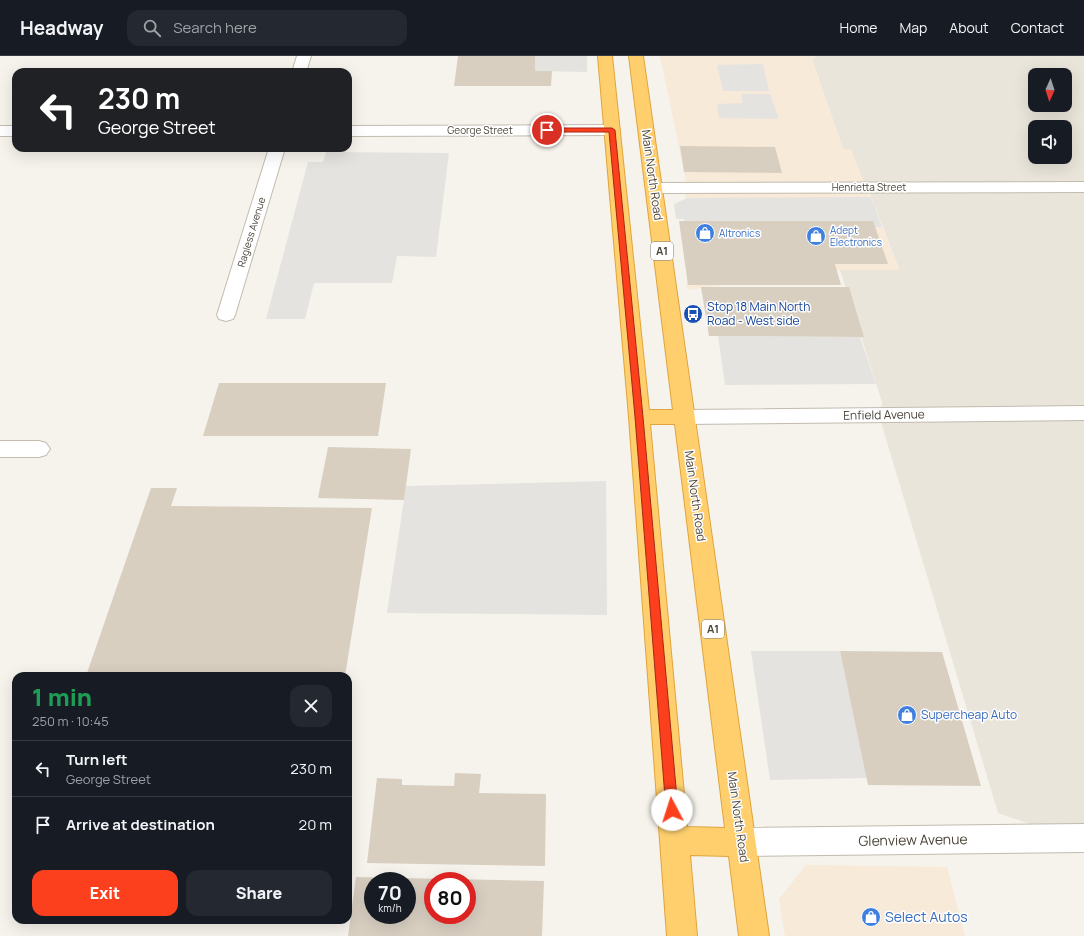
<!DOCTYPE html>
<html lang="en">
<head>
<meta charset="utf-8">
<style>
	:root { --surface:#171b24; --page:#242831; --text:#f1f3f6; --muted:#9ea1a6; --line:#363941; --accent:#fc3f1d }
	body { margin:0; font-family:Manrope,sans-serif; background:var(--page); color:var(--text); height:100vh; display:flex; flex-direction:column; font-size:15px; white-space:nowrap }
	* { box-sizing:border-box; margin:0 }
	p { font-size:13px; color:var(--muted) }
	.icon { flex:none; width:22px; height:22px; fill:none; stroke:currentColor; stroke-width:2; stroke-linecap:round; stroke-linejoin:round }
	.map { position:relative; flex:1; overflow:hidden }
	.sheet { position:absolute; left:12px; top:616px; width:340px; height:252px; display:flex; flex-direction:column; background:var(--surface); border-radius:12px; box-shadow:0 4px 16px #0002 }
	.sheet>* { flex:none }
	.banner { position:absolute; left:12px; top:12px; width:340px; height:84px; border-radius:12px; box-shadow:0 4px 16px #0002; background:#202124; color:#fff; overflow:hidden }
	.needle { width:26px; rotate:183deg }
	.controls { position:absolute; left:1028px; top:12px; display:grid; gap:8px }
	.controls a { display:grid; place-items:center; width:44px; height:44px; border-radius:8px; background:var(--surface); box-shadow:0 4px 16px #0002; font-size:20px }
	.speed { position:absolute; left:364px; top:816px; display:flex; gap:8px; font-size:20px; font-weight:700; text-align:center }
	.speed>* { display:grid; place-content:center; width:52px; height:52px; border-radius:50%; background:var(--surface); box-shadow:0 4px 16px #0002; line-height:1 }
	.speed small { font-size:10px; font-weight:400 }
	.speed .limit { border:6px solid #d22; background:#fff; color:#111 }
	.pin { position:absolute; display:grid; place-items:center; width:34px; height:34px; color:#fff; margin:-17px; border:2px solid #fff; border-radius:50%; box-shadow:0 1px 4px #0007 }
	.me { position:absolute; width:44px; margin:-22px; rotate:355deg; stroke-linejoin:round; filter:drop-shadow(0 0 3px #0008) }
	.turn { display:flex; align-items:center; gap:14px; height:84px; padding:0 20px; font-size:18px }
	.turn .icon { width:52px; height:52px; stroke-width:2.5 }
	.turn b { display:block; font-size:28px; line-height:34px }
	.round { display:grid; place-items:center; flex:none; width:42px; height:42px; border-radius:12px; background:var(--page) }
	.headline { display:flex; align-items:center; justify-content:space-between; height:68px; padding:0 20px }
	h1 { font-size:24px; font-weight:800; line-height:30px; color:#1e9e55 }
	.action { display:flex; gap:8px; margin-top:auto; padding:8px 20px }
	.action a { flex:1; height:46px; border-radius:12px; background:var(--accent); color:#fff; font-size:16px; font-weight:800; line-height:46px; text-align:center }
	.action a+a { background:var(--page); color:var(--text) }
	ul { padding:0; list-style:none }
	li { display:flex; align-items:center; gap:12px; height:56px; padding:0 20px; border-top:1px solid var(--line) }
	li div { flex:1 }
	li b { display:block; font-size:15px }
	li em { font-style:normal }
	header { display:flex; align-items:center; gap:24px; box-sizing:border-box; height:56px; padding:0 20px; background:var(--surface); border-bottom:1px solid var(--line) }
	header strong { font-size:19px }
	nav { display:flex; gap:22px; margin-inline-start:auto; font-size:14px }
	.search { width:280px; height:36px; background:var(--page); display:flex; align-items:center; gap:10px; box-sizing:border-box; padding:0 14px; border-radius:12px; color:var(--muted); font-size:15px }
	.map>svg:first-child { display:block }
</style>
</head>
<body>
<header>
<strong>Headway</strong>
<div class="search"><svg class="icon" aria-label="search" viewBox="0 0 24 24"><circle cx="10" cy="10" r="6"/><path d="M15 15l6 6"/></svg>Search here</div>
<nav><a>Home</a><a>Map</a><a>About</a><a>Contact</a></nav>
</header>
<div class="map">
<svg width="1084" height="880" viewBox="0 0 1084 880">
	<rect width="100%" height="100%" fill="#f6f3ec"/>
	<path fill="#eae5da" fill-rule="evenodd" d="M817,0H1084V787L998,757L881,366L882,346L840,214L899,213L870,138L843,93L812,3ZM1035,19H1065V49H1035ZM1035,71H1065V101H1035Z"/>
	<g fill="#f7ead8">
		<path d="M660,0H817L812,4L843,93H851L899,214H840L687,234L685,120Z"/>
		<path d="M806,809L947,811L965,880H785L779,843Z"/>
	</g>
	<g fill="#e5e3e0">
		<path d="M535,0H587V16L535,15Z"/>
		<path d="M763,8L769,35H723L717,9Z"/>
		<path d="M741,38H770L779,63L719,62L717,48L743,47Z"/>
		<path d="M326,96L449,97L436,201L397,200L392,227H314L305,263H266L308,106H323Z"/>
		<path d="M871,141L882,171L686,172L684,163H676L674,148L687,142Z"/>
		<path d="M718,280L860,281L876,328L725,329Z"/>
		<path d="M606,425L607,559L387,557L406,430Z"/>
		<path d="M751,595H840L867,722L770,724Z"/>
	</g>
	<g fill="#d8cfc1" fill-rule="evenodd">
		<path d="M458,0H535V15H552L551,30H454Z"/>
		<path d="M680,90L775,91L782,117L684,116Z"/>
		<path d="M679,165H873L888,208H835L841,229H688Z"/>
		<path d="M701,231H849L864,281L709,280Z"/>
		<path d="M219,327H386L378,380H203Z"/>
		<path d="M328,391L411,393L404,444L318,442Z"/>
		<path d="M151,432H177L171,450L372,452L345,620H86Z"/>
		<path d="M840,595L942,596L981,730L868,729Z"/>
		<path d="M455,717L481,718L479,737L546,738L545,810L367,807L377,722L402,723V729L454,730Z"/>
		<path d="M356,821L544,825L542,880H348ZM373,825H407V859H373ZM433,825H467V859H433Z"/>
	</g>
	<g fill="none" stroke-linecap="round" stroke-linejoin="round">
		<defs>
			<g id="minor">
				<path d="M297,0H311L306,16H292Z"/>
				<path d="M612,69L617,71L620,74L617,77L612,79L348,80V70Z"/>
				<rect x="0" y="70" width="16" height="10"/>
				<path d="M269,92H285L235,259L233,263L226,265L219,263L217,259Z"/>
				<path d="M1084,126V136L654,137L648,135L646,132L648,129L654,127Z"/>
				<path d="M1084,350V364L684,368L677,366L674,361L677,356L684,354Z"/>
				<path d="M0,385H39L46,387L50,393L46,399L39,401H0Z"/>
				<path d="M1084,768V796L741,800L731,796L727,786L731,776L741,772Z"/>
			</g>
			<path id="highway" d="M598,0H612L649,354H673L629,0H643L769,880H739L729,800L690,799L697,880H667L629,361ZM650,368H675L725,772L687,771Z"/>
		</defs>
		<use href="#minor" stroke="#c2bbae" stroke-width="2"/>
		<use href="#highway" stroke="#e0a43c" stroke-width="2"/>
		<use href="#minor" fill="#fff" fill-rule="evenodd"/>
		<use href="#highway" fill="#ffcf6e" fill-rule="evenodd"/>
	</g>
	<path fill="#fc3f1d" stroke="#a42913" d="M547,72H612L615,74L643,361L678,754L676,758L672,759L668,758L666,754L635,361L609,76H545L544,74Z"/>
	<defs>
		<symbol id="shop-disc" viewBox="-11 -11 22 22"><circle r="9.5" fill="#3f7fe0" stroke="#fff"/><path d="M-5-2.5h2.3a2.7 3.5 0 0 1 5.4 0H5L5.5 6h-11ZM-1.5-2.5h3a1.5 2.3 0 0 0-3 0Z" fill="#fff"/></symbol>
		<symbol id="bus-disc" viewBox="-11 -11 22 22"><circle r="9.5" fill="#1a4fb4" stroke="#fff"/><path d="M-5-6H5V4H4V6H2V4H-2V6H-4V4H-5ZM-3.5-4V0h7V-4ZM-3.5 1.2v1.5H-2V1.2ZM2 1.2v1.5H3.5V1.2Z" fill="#fff"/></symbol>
	</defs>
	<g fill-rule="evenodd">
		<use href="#shop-disc" x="694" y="166" width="22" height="22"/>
		<use href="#shop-disc" x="805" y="169" width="22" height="22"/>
		<use href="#bus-disc" x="682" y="247" width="22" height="22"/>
		<use href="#shop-disc" x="896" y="648" width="22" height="22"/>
		<use href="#shop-disc" x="860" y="850" width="22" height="22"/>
	</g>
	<g text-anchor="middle" stroke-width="3" stroke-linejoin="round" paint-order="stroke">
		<g font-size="10" fill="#4b4439" stroke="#fff">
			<text x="480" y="78">George Street</text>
			<text x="869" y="135">Henrietta Street</text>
			<text transform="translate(251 176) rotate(-73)" y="4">Ragless Avenue</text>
		</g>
		<g font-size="10" fill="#366cbe" stroke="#fff" text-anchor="start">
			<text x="830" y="178">Adept<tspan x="830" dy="12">Electronics</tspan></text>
			<text x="719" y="181">Altronics</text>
		</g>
		<g fill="#fff" stroke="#817c74" stroke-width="1">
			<rect x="651" y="186" width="22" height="18" rx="3"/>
			<rect x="702" y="564" width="22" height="18" rx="3"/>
		</g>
		<g font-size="11" font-weight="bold" fill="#4b4439">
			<text x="662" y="199">A1</text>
			<text x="713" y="577">A1</text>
		</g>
		<g font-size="12" fill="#4b4439" stroke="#fff">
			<text transform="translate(652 119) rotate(82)" y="4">Main North Road</text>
			<text transform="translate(884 359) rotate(-1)" y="4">Enfield Avenue</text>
			<text transform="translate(695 440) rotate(82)" y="4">Main North Road</text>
			<text transform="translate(738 761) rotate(82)" y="4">Main North Road</text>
		</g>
		<g font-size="12" fill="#164399" stroke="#fff" text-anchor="start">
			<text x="707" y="255">Stop 18 Main North<tspan x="707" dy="14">Road - West side</tspan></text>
		</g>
		<g font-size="12" fill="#366cbe" stroke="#fff" text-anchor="start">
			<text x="921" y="663">Supercheap Auto</text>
		</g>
		<g font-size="14" fill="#4b4439" stroke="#fff">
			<text transform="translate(913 784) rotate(-1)" y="5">Glenview Avenue</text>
		</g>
		<g font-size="14" fill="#366cbe" stroke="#fff" text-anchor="start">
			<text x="885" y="866">Select Autos</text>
		</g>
	</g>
</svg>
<div class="controls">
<a><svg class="needle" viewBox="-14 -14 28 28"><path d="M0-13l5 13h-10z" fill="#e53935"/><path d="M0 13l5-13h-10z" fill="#9ea1a6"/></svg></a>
<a><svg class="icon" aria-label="sound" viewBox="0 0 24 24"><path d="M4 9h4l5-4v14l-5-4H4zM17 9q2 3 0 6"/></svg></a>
</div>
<div class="speed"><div>70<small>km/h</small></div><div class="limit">80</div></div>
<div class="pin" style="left:547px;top:74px;background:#d93025"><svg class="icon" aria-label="arrive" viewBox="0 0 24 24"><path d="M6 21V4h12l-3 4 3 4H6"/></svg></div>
<svg class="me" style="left:672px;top:754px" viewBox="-20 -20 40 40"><circle r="19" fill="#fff"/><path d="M0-13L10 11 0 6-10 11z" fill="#fc3f1d"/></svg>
<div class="banner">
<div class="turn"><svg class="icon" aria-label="left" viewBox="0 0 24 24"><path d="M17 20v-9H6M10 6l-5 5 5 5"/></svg><div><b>230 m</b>George Street</div></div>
</div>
<section class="sheet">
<div class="headline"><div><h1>1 min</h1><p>250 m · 10:45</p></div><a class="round"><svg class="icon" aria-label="close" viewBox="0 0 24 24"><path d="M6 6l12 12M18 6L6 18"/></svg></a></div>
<ul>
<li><svg class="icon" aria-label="left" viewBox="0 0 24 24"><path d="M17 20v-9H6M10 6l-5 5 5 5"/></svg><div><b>Turn left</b><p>George Street</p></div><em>230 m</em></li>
<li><svg class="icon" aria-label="arrive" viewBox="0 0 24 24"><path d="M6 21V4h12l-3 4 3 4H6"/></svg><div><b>Arrive at destination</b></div><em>20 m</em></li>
</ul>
<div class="action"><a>Exit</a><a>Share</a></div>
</section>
</div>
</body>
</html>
